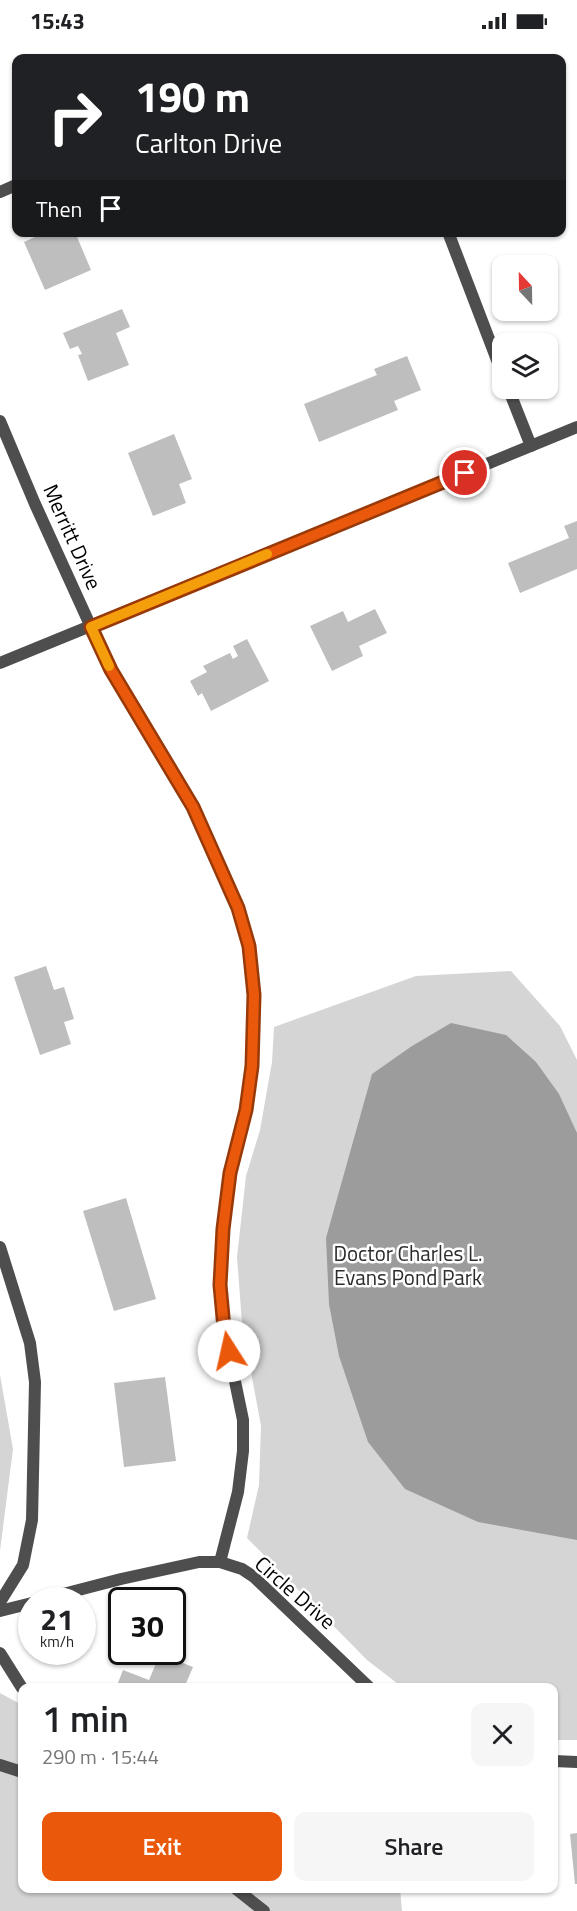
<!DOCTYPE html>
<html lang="en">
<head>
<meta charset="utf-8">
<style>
	:root { --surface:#fff; --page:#f6f6f6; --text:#202124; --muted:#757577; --accent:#ea580c }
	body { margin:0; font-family:"Titillium Web",sans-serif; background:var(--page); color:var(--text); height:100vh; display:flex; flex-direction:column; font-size:22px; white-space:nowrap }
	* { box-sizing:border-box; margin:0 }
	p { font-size:20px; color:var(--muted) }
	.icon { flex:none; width:33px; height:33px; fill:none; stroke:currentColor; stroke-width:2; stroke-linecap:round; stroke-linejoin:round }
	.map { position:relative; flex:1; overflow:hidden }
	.panel { position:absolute; left:18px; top:1641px; width:540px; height:210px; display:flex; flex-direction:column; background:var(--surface); border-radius:12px; box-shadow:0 2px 4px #0004 }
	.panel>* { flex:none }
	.guide { position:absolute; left:12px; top:12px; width:554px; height:183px; border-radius:12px; box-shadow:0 2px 4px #0004; background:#202124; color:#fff; overflow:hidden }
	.needle { width:39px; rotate:338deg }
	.fabs { position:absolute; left:492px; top:213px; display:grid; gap:12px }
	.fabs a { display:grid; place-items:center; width:66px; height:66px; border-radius:12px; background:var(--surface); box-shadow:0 2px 4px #0004; font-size:30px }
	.speed { position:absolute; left:18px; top:1545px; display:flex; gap:12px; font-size:30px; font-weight:700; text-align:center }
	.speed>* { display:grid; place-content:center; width:78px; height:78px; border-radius:50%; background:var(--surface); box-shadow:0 2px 4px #0004; line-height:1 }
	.speed small { font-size:15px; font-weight:400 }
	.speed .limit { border:3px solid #111; border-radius:9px; background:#fff; color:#111 }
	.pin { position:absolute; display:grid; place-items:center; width:51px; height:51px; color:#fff; margin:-26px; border:3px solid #fff; border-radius:50%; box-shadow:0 2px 6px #0007 }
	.me { position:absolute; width:66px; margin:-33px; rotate:350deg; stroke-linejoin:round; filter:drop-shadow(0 0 4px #0008) }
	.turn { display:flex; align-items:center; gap:21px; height:126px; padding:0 24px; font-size:27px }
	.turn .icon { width:78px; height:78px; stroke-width:2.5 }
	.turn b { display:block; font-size:42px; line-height:51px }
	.then { display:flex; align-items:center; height:57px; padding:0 24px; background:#0003; gap:12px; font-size:22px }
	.round { display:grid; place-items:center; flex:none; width:63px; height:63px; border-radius:12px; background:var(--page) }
	.overview { display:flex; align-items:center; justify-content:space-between; height:102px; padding:0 24px }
	h1 { font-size:36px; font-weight:600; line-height:45px }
	.primary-button { display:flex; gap:12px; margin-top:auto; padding:12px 24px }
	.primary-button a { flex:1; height:69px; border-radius:12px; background:var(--accent); color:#fff; font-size:24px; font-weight:600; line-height:69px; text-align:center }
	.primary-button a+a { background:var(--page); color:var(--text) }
	.status { display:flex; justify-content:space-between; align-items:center; height:42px; padding:0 30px; background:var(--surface); direction:ltr }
	.status svg { height:16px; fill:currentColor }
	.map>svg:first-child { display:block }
</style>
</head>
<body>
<div class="status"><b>15:43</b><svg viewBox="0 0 49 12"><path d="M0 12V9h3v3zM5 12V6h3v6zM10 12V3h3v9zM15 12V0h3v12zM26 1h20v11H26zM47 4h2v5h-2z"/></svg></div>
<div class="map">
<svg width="577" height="1869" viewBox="0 0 577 1869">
	<rect width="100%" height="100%" fill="#fff"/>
	<g fill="#d5d5d5">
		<path d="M511,929L560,984L577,1018V1698H554V1646L402,1645L367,1618L247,1496L259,1443L261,1384L242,1281L237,1215L246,1134L260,1088L272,1020L274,985L416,934Z"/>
		<path d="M0,1333L13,1407L0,1509Z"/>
		<path d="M0,1651L22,1663V1846L400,1847L402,1869H0Z"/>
	</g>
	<path fill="#9c9c9c" d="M451,981L506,993L536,1020L559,1052L577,1091V1498L478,1480L405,1447L368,1400L339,1314L329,1262L326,1196L372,1032L412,1004Z"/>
	<g fill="#bebebe">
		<path d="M561,110L566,124L561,126Z"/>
		<path d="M46,190H75L91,228L45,248L24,200Z"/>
		<path d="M122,267L130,285L116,291L129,323L88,339L78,313L82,312L78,304L70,307L63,291Z"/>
		<path d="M407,314L421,348L394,359L398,368L319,400L304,362L377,333L374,327Z"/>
		<path d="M174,392L192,437L179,442L186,461L153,474L128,411Z"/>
		<path d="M577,479V527L520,551L508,521L569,496L564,484Z"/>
		<path d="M375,567L387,591L359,604L363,614L332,629L310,584L343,569L348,580Z"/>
		<path d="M247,597L269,639L211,669L202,651L198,654L190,639L207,630L203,624L230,611L233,617L238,614L233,604Z"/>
		<path d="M46,924L54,948L64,945L74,977L64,980L71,1002L40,1013L14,935Z"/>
		<path d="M126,1156L156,1257L114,1269L83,1169Z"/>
		<path d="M165,1335L176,1419L124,1425L114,1341Z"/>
		<path d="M160,1612L193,1625L184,1646H116L123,1628L149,1638Z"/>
		<path d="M577,1791V1842H575L570,1792Z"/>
	</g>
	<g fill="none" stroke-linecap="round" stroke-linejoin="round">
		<g stroke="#4e4e4e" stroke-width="12">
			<path d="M0,150L16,143"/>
			<path d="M448,190L502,331"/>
			<path d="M508,346L531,404"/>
			<path d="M0,379L35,462L111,629L193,765L238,866L248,904L254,953L252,1024L246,1068L230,1131L223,1187L220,1243L224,1286L243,1378V1409L238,1450L220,1520"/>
			<path d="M0,621L577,385"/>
			<path d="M0,1611L22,1646"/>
			<path d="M0,1723L22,1730"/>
			<path d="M235,1846L264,1869"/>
		</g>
		<g stroke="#4e4e4e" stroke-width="12">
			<path d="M0,1205L30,1301L35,1340L32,1478L23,1523L0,1560"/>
			<path d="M40,1558L121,1537L199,1520H220L242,1527L254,1535L370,1646"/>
			<path d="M0,1569L32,1561"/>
			<path d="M554,1719L577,1720"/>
		</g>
	</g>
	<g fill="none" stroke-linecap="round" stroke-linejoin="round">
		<defs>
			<path id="route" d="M229,1309L224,1286L220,1243L223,1187L230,1131L246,1068L252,1024L254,953L249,904L238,866L193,765L111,628L91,585L465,431"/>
		</defs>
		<use href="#route" stroke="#983908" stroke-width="15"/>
		<use href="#route" stroke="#ea580c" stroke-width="10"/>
		<path stroke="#f59e0b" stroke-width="10" d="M109,624L91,585L267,512"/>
	</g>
	<g text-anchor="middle" stroke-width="5" stroke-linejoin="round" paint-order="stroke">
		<g font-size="21" fill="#000" stroke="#fff">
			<text transform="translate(72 495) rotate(66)" y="7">Merritt Drive</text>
			<text transform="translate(295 1551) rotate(41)" y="7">Circle Drive</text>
		</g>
		<g font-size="21" fill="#2c2c2c" stroke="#fff">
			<text x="408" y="1219">Doctor Charles L.<tspan x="408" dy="24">Evans Pond Park</tspan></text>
		</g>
	</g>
</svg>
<div class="fabs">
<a><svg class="needle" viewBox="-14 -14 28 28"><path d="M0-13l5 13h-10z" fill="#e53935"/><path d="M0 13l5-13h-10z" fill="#757577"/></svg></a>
<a><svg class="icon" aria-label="layers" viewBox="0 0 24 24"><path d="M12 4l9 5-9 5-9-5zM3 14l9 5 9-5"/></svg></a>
</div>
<div class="speed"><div>21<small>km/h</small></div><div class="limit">30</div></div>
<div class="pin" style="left:465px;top:431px;background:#d93025"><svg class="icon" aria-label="arrive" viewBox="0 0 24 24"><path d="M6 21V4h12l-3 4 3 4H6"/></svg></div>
<svg class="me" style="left:229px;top:1309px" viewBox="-20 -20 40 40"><circle r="19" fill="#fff"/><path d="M0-13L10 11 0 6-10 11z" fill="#ea580c"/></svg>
<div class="guide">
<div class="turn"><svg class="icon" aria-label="right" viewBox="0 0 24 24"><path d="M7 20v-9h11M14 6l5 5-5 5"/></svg><div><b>190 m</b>Carlton Drive</div></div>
<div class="then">Then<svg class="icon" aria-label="arrive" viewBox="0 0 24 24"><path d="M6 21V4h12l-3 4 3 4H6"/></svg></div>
</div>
<section class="panel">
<div class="overview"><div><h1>1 min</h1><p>290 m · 15:44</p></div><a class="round"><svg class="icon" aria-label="close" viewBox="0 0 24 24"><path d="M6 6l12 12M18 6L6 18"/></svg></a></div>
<div class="primary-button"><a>Exit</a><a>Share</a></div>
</section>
</div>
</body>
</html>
